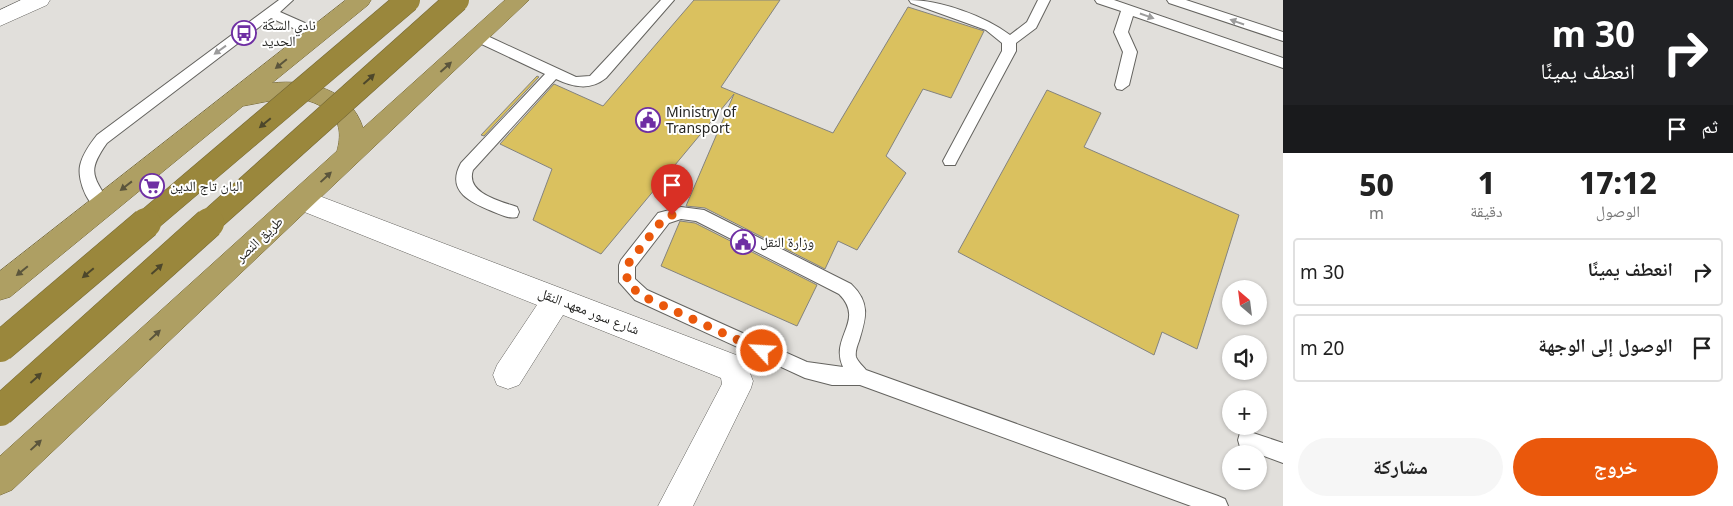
<!DOCTYPE html>
<html lang="ar">
<head>
<meta charset="utf-8">
<style>
	:root { --surface:#fff; --page:#f6f6f6; --text:#222; --muted:#767676; --line:#e0e0e0; --accent:#ea580c }
	body { margin:0; font-family:"Noto Sans","Noto Naskh Arabic",sans-serif; background:var(--page); color:var(--text); direction:rtl; height:100vh; display:flex; flex-direction:column; font-size:19px; white-space:nowrap }
	* { box-sizing:border-box; margin:0 }
	p { font-size:16px; color:var(--muted) }
	.icon { flex:none; width:28px; height:28px; fill:none; stroke:currentColor; stroke-width:2; stroke-linecap:round; stroke-linejoin:round }
	.map { position:relative; flex:1; overflow:hidden; direction:ltr }
	.panel { display:flex; flex-direction:column; background:var(--surface); width:450px }
	.panel>* { flex:none }
	.hud { background:#202124; color:#fff; overflow:hidden }
	.needle { width:32px; rotate:332deg }
	.buttons { position:absolute; left:1222px; top:280px; display:grid; gap:10px }
	.buttons a { display:grid; place-items:center; width:45px; height:45px; border-radius:50%; background:var(--surface); box-shadow:0 1px 4px #0004; font-size:25px }
	.pin { position:absolute; display:grid; place-items:center; width:42px; height:42px; color:#fff; margin:-51px -21px; border-radius:50% 50% 50% 0; rotate:-45deg; box-shadow:0 0 5px #0007 }
	.pin .icon { rotate:45deg }
	.me { position:absolute; width:55px; margin:-28px; rotate:295deg; stroke-linejoin:round; filter:drop-shadow(0 0 4px #0008) }
	.turn { display:flex; align-items:center; gap:18px; height:105px; padding:0 15px; font-size:22px }
	.turn .icon { width:65px; height:65px; stroke-width:2.5 }
	.turn b { display:block; font-size:35px; line-height:42px }
	.then { display:flex; align-items:center; height:48px; padding:0 15px; background:#0003; gap:10px; font-size:19px }
	.eta { display:flex; justify-content:space-evenly; align-items:center; height:85px; text-align:center }
	.eta b { font-size:30px; font-weight:800; line-height:35px }
	.cta { display:flex; gap:10px; margin-top:auto; padding:10px 15px }
	.cta a { flex:1; height:58px; border-radius:30px; background:var(--accent); color:#fff; font-size:20px; font-weight:800; line-height:58px; text-align:center }
	.cta a+a { background:var(--page); color:var(--text) }
	ul { padding:0; list-style:none }
	li { display:flex; align-items:center; gap:15px; height:68px; margin:0 10px 8px; padding:0 5px; border:2px solid var(--line); border-radius:5px }
	li div { flex:1 }
	li b { display:block; font-size:19px }
	li em { font-style:normal }
	main { display:flex; flex:1; min-height:0 }
	.map>svg:first-child { display:block }
</style>
</head>
<body>
<main>
<section class="panel">
<div class="hud">
<div class="turn"><svg class="icon" aria-label="right" viewBox="0 0 24 24"><path d="M7 20v-9h11M14 6l5 5-5 5"/></svg><div><b>30 m</b>انعطف يمينًا</div></div>
<div class="then">ثم<svg class="icon" aria-label="arrive" viewBox="0 0 24 24"><path d="M6 21V4h12l-3 4 3 4H6"/></svg></div>
</div>
<div class="eta">
<div><b>17:12</b><p>الوصول</p></div>
<div><b>1</b><p>دقيقة</p></div>
<div><b>50</b><p>m</p></div>
</div>
<ul>
<li><svg class="icon" aria-label="right" viewBox="0 0 24 24"><path d="M7 20v-9h11M14 6l5 5-5 5"/></svg><div><b>انعطف يمينًا</b></div><em>30 m</em></li>
<li><svg class="icon" aria-label="arrive" viewBox="0 0 24 24"><path d="M6 21V4h12l-3 4 3 4H6"/></svg><div><b>الوصول إلى الوجهة</b></div><em>20 m</em></li>
</ul>
<div class="cta"><a>خروج</a><a>مشاركة</a></div>
</section>
<div class="map">
<svg width="1283" height="506" viewBox="0 0 1283 506">
	<rect width="100%" height="100%" fill="#e1dfdb"/>
	<g fill="#dac15f" stroke="#84837f">
		<path d="M694,0H780L721,87L833,133L908,7L984,31L951,98L923,89L886,156L906,173L857,250L838,241L825,269L705,208L686,206L734,94L601,254L533,220L552,169L500,144L554,84L603,106Z"/>
		<path d="M537,76L539,77L484,136L481,135Z"/>
		<path d="M1047,90L1101,113L1084,147L1239,215L1197,349L1162,332L1154,355L958,252Z"/>
		<path d="M680,221L695,223L817,285L797,326L661,266Z"/>
	</g>
	<g fill="none" stroke-linecap="round" stroke-linejoin="round">
		<defs>
			<g id="service">
				<path d="M279,0H293L280,12L323,31L325,34L323,37H313L271,18L107,143C85,174 95,176 110,205L107,209C90,215 77,181 80,166C82,155 90,144 97,135Z"/>
				<path d="M661,0H674L606,78C590,91 573,87 556,79L473,170C465,193 500,201 517,207L519,212L517,217C508,219 502,215 494,212C472,203 445,192 461,163L545,74L473,40L471,37L473,34H483L576,77L590,76Z"/>
				<path d="M909,0C940,0 985,16 1010,35L1027,22L1038,0H1050L1036,28L1016,43V51L957,161L955,165H945L943,161L1002,51V43L986,30L911,3Z"/>
				<path d="M1095,0H1114L1283,58V68L1133,16L1128,32L1137,52L1129,85L1122,90L1117,89L1115,85L1123,52L1114,32L1121,11L1097,3Z"/>
				<path d="M1167,0H1186L1283,32V41L1169,3Z"/>
				<path d="M681,207L704,210L851,284C871,303 866,318 859,341C857,346 855,352 856,357C858,362 863,366 866,370L1218,496L1225,499L1228,506H1191L860,385H832L805,378L635,300L619,282V265L621,260L658,213ZM681,219L696,221L839,294C866,321 829,337 843,367L807,362L647,290L635,279V267L669,223Z"/>
				<path d="M1247,431L1283,443V463L1240,447L1238,440L1240,433Z"/>
			</g>
			<g id="minor">
				<path d="M21,0H50L47,5L0,26V10Z"/>
				<path d="M301,189L744,358L753,381L751,388L693,506H658L722,384L721,378L563,315L519,385L508,389L497,385L493,375L497,365L537,305L292,207L288,200L292,193Z"/>
			</g>
			<path id="trunk" d="M346,0H371L368,5L272,83C308,79 351,89 363,128L505,0H529L12,490L0,495V456L337,151C341,136 341,123 329,112C303,90 273,101 243,106L10,297L0,300V271Z"/>
		</defs>
		<use href="#service" stroke="#64635f" stroke-width="2"/>
		<use href="#minor" stroke="#64635f" stroke-width="1"/>
		<use href="#trunk" stroke="#716433" stroke-width="1"/>
		<use href="#service" fill="#fff" fill-rule="evenodd"/>
		<use href="#minor" fill="#fff" fill-rule="evenodd"/>
		<use href="#trunk" fill="#ae9f63" fill-rule="evenodd"/>
		<defs>
			<g id="motorway-bridge-far1">
				<path d="M144,224L408,0"/>
				<path d="M207,224L457,0"/>
			</g>
			<g id="motorway-bridge">
				<path d="M0,347L146,223"/>
				<path d="M0,411L209,223"/>
			</g>
		</defs>
		<use href="#motorway-bridge-far1" stroke="#716433" stroke-width="25" stroke-linecap="butt"/>
		<use href="#motorway-bridge" stroke="#716433" stroke-width="31" stroke-linecap="butt"/>
		<use href="#motorway-bridge-far1" stroke="#9a873c" stroke-width="24"/>
		<use href="#motorway-bridge" stroke="#9a873c" stroke-width="30"/>
	</g>
	<defs><path id="oneway-solid" d="M-6-.8H1V-3.2L6.5 0L1 3.2V.8H-6Z" transform="scale(1.25)"/></defs>
	<g fill="#9c9c9c">
		<use href="#oneway-solid" transform="translate(1147 16) rotate(19)"/>
		<use href="#oneway-solid" transform="translate(1237 22) rotate(-161)"/>
		<use href="#oneway-solid" transform="translate(220 50) rotate(144)"/>
	</g>
	<g fill="#5b553c">
		<use href="#oneway-solid" transform="translate(281 64) rotate(141)"/>
		<use href="#oneway-solid" transform="translate(446 67) rotate(-42)"/>
		<use href="#oneway-solid" transform="translate(326 177) rotate(-43)"/>
		<use href="#oneway-solid" transform="translate(126 186) rotate(142)"/>
		<use href="#oneway-solid" transform="translate(22 271) rotate(141)"/>
		<use href="#oneway-solid" transform="translate(155 335) rotate(-43)"/>
		<use href="#oneway-solid" transform="translate(36 445) rotate(-43)"/>
	</g>
	<g fill="#4d472b">
		<use href="#oneway-solid" transform="translate(369 79) rotate(-42)"/>
		<use href="#oneway-solid" transform="translate(265 123) rotate(140)"/>
		<use href="#oneway-solid" transform="translate(157 269) rotate(-42)"/>
		<use href="#oneway-solid" transform="translate(88 273) rotate(140)"/>
		<use href="#oneway-solid" transform="translate(36 378) rotate(-42)"/>
	</g>
	<g fill="none" stroke-linecap="round" stroke-linejoin="round">
		<path stroke="#ea580c" stroke-width="9" stroke-dasharray="0 16.2" d="M672,215L664,218L627,265V282L640,295L762,351"/>
	</g>
	<defs>
		<symbol id="bus-ring" viewBox="-11 -11 22 22"><circle r="9.5" fill="#fff" stroke="#6e2ea3" stroke-width="1.5"/><path d="M-5-6H5V4H4V6H2V4H-2V6H-4V4H-5ZM-3.5-4V0h7V-4ZM-3.5 1.2v1.5H-2V1.2ZM2 1.2v1.5H3.5V1.2Z" fill="#6e2ea3"/></symbol>
		<symbol id="civic-ring" viewBox="-11 -11 22 22"><circle r="9.5" fill="#fff" stroke="#6e2ea3" stroke-width="1.5"/><path d="M-.6-6.5H3V-4.5H.6V-3L4-1V1h2V6H-6V1h2V-1L-.6-3ZM-1.2 2.5V6h2.4V2.5Z" fill="#6e2ea3"/></symbol>
		<symbol id="supermarket-ring" viewBox="-11 -11 22 22"><circle r="9.5" fill="#fff" stroke="#6e2ea3" stroke-width="1.5"/><path d="M-6-5.5h2.5l.6 2H6L4.5 2H-2.5L-4.4-4H-6ZM-1.5 3.2a1.3 1.3 0 1 0 .1 0ZM3 3.2a1.3 1.3 0 1 0 .1 0Z" fill="#6e2ea3"/></symbol>
	</defs>
	<g fill-rule="evenodd">
		<use href="#bus-ring" x="230" y="19" width="28" height="28"/>
		<use href="#civic-ring" x="634" y="106" width="28" height="28"/>
		<use href="#supermarket-ring" x="138" y="172" width="28" height="28"/>
		<use href="#civic-ring" x="729" y="228" width="28" height="28"/>
	</g>
	<g text-anchor="middle" stroke-width="4" stroke-linejoin="round" paint-order="stroke">
		<g font-size="14" fill="#242422" stroke="#fff" text-anchor="start">
			<text x="262" y="30">نادي السكة<tspan x="262" dy="16">الحديد</tspan></text>
			<text x="666" y="117">Ministry of<tspan x="666" dy="16">Transport</tspan></text>
			<text x="170" y="191">البان تاج الدين</text>
			<text x="760" y="247">وزارة النقل</text>
		</g>
		<g font-size="14" fill="#242422" stroke="#fff">
			<text transform="translate(259 239) rotate(-43)" y="5">طريق النصر</text>
			<text transform="translate(589 311) rotate(21)" y="5">شارع سور معهد النقل</text>
		</g>
	</g>
</svg>
<div class="buttons">
<a><svg class="needle" viewBox="-14 -14 28 28"><path d="M0-13l5 13h-10z" fill="#e53935"/><path d="M0 13l5-13h-10z" fill="#767676"/></svg></a>
<a><svg class="icon" aria-label="sound" viewBox="0 0 24 24"><path d="M4 9h4l5-4v14l-5-4H4zM17 9q2 3 0 6"/></svg></a>
<a>+</a>
<a>−</a>
</div>
<div class="pin" style="left:672px;top:215px;background:#d93025"><svg class="icon" aria-label="arrive" viewBox="0 0 24 24"><path d="M6 21V4h12l-3 4 3 4H6"/></svg></div>
<svg class="me" style="left:762px;top:351px" viewBox="-20 -20 40 40"><circle r="17" fill="#ea580c" stroke="#fff" stroke-width="3"/><path d="M0-11L8 9 0 5-8 9z" fill="#fff"/></svg>
</div>
</main>
</body>
</html>
